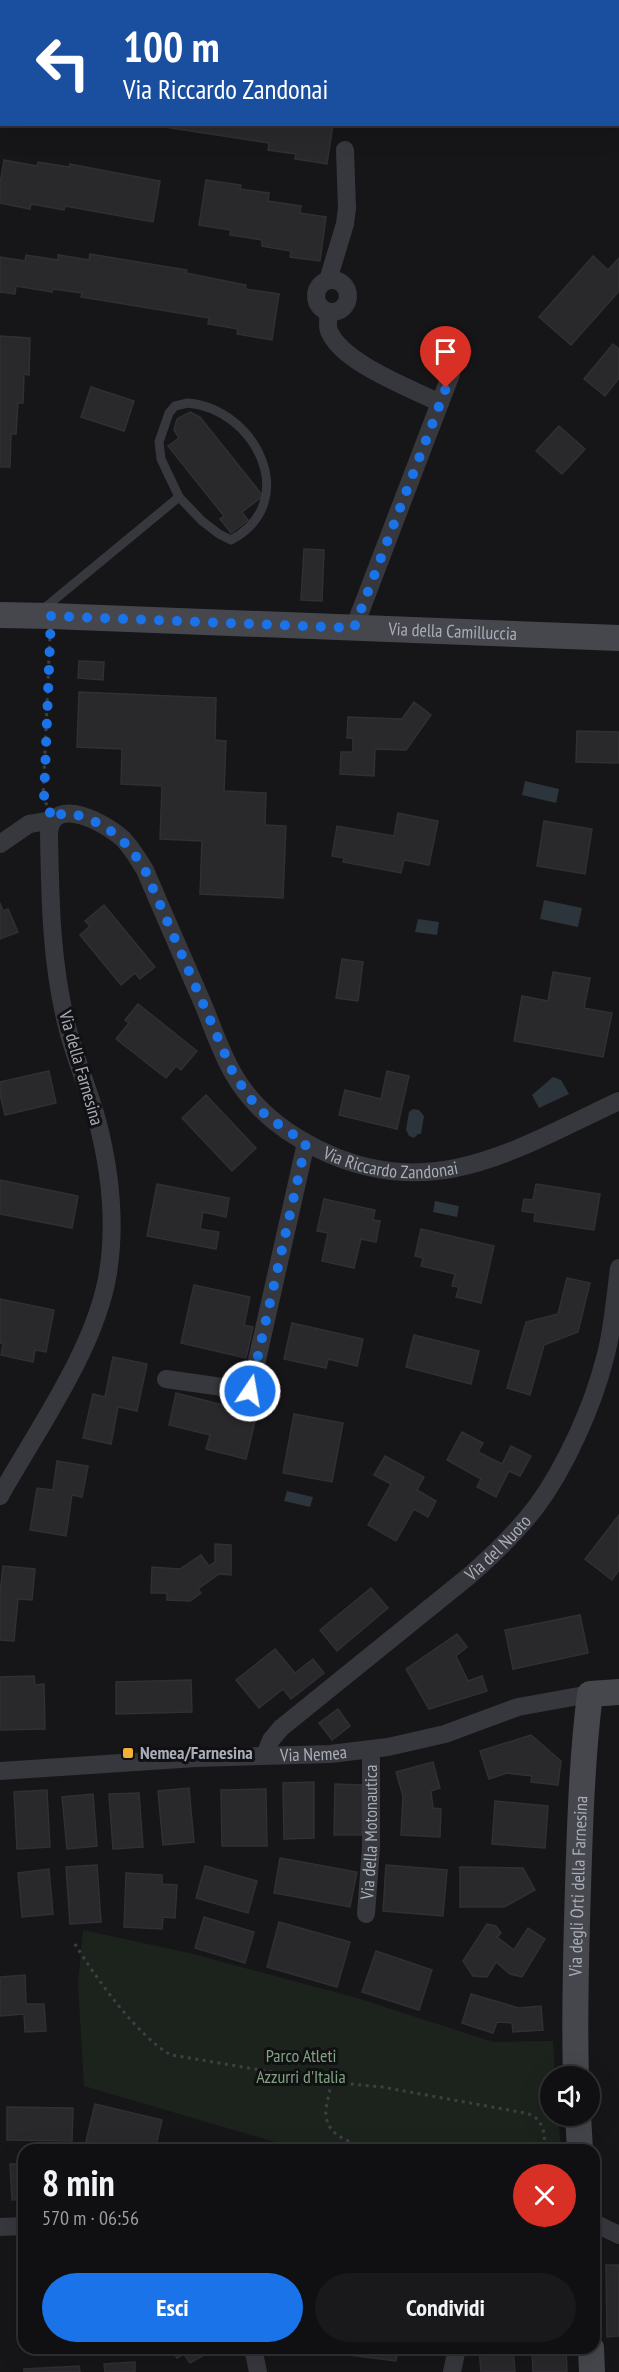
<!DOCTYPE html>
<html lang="it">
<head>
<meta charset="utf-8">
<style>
	:root { --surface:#101012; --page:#19191b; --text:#f1f3f6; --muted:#9c9d9f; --line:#303032; --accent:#1a73e8 }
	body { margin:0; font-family:"PT Sans Narrow",sans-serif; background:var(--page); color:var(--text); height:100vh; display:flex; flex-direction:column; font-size:22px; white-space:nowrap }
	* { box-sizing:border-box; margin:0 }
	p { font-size:20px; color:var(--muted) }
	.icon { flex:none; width:33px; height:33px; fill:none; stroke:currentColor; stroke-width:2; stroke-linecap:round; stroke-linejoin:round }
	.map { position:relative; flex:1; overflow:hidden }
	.panel { position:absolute; left:18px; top:2144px; width:582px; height:210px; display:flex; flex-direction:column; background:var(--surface); border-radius:18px; box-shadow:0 6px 24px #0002,0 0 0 2px var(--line) }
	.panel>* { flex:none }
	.top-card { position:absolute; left:0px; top:0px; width:620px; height:126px; box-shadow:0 6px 24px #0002,0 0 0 2px var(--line); background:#1a4fa0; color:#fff; overflow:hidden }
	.fabs { position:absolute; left:540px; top:2066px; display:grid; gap:12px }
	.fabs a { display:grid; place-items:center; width:60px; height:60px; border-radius:50%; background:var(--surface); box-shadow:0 6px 24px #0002,0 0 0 2px var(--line); font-size:30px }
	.pin { position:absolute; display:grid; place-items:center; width:51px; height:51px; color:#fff; margin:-62px -26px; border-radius:50% 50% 50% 0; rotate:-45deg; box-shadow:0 0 6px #0007 }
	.pin .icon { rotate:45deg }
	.me { position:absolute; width:66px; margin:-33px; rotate:12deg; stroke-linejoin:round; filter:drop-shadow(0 0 4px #0008) }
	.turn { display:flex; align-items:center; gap:21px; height:126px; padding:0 24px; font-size:27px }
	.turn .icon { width:78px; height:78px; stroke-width:2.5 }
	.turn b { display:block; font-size:42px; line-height:51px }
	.round { display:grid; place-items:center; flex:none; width:63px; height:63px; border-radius:32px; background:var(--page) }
	.head { display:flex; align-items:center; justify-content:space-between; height:102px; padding:0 24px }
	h1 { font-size:36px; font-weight:600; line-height:45px }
	.primary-button { display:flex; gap:12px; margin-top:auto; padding:12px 24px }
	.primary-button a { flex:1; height:69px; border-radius:36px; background:var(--accent); color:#fff; font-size:24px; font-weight:600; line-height:69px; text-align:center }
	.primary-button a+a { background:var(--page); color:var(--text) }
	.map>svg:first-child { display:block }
</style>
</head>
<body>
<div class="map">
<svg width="619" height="2372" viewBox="0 0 619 2372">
	<rect width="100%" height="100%" fill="#161618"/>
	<g fill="#1c231d">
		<path d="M0,0H619V112L618,2H2L1,34Z"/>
		<path d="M83,1930L189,1953L357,1998L493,2042L553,2041L555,2076H550V2115H558L561,2149H299L84,2086L78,1984Z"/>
	</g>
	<g fill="#2c353c">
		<path d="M525,781L559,789L556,803L522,795Z"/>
		<path d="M544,900L582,908L578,927L540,919Z"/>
		<path d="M418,919L439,922L437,935L415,932Z"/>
		<path d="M553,1077L561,1080L569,1094L539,1108L532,1095Z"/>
		<path d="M413,1109L419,1110L424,1116L421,1134H418L414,1138L409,1136L406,1130L409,1112Z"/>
		<path d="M435,1201L459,1206L457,1217L433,1212Z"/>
		<path d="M287,1491L313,1497L310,1507L284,1501Z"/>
	</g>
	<g fill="#29292c" stroke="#303034" stroke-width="1.5">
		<rect x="0" y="73" width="2" height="41"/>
		<path d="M145,124H333L327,164L295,159L296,154L268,150L269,143Z"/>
		<path d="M4,160L37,166L38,162L69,167L70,164L160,181L153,222L65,206L64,210L31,204L30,209L0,203V184Z"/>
		<path d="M206,180L241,185L240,189L269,193L268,201L301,206L300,213L326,217L320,261L290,257L291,251L262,246V240L230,235L231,230L199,225Z"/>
		<path d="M90,254L187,270L186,273L246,285L245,289L279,294L272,340L237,334L238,329L208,324L209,318L81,297L82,293L53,289L52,292L16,286L15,294L0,292V257L25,261L26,255L58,260V255L89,260Z"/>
		<path d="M593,256L608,270L619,258V291L571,345L539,317Z"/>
		<path d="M0,336L30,338L29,375L24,374L23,403H18L16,434H11L10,467H0Z"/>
		<path d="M613,344L619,349V378L605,396L584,379Z"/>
		<path d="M91,387L134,401L124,431L81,417Z"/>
		<path d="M190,412L200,417L263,496L242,512L248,520L231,533L220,519L224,516L168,446L179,438L174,430L177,419Z"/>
		<path d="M559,426L585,449L562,474L536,451Z"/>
		<path d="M304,549L324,550L322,601L301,600Z"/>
		<path d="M79,661L104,662L103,680L78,678Z"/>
		<path d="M79,692L216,698L215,740L226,741L224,791L266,793L265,825L286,826L283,898L200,894L202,841L160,839L162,786L121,784L122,749L77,747Z"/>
		<path d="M414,702L431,715L406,750L375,749L374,776L340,774L341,752H353V738H347L348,717L402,719Z"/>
		<path d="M577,731L619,732V763L576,762Z"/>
		<path d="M398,813L438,821L429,865L404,860L401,873L343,862L344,858L332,856L337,826L394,836Z"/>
		<path d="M544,821L592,829L585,874L537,866Z"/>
		<path d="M0,903L3,911L8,909L18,932L0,939Z"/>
		<path d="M104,905L155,967L140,979L135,973L121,985L80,935L90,926L85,921Z"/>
		<path d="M342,959L363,962L358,1001L336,998Z"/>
		<path d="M553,972L590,978L584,1008L612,1013L603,1057L514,1041L522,996L548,1001Z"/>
		<path d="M138,1004L197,1051L181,1070L176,1066L166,1078L116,1039L129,1023L125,1020Z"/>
		<path d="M49,1071L56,1103L5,1115L0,1094V1082Z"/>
		<path d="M387,1071L409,1076L397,1129L339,1115L345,1090L381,1099Z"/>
		<path d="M206,1095L256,1148L232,1171L182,1118Z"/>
		<path d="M0,1180L78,1196L72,1228L0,1214Z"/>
		<path d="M157,1184L229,1198L226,1217L203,1212L200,1229L219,1232L216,1249L147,1236Z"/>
		<path d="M536,1184L600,1194L594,1230L534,1221L535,1213L522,1211L524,1199L533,1200Z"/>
		<path d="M324,1199L375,1210L373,1220L380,1221L376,1242L361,1239L354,1268L322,1261L328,1233L317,1231Z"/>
		<path d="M421,1229L494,1246L481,1303L456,1297L459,1287L452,1286L455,1274L421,1266L423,1258L415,1256Z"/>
		<path d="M567,1278L590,1283L578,1332L544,1345L530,1395L507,1388L526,1322L558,1314Z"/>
		<path d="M194,1285L250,1297L244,1325L253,1327L246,1358L181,1343Z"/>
		<path d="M0,1299L54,1310L46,1352L35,1350L33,1362L1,1355L3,1344L0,1343Z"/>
		<path d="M292,1323L363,1339L357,1366L328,1359L326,1368L284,1359Z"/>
		<path d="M414,1335L479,1351L471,1384L406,1367Z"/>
		<path d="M113,1357L147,1364L137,1411L118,1407L111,1444L83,1438L93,1394L105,1397Z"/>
		<path d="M176,1393L227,1406L226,1410L256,1417L246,1459L206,1449L210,1435L169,1425Z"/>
		<path d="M294,1414L343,1423L332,1482L283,1473Z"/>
		<path d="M462,1432L483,1443L478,1452L502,1464L511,1446L531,1456L520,1476L509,1471L496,1497L477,1487L481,1479L447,1460Z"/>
		<path d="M385,1456L424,1477L417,1490L436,1501L428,1517L414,1509L396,1541L368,1525L391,1484L374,1475Z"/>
		<path d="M57,1461L88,1466L82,1497L72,1495L66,1536L30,1530L37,1488L53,1490Z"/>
		<path d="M619,1515V1570L612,1580L585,1559Z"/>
		<path d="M215,1544L231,1545V1575L219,1574L198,1589L201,1593L190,1601L167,1600V1593H151L152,1567L180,1569L201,1555L209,1566L215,1562Z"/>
		<path d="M3,1566L35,1569L32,1600L18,1599L14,1641L0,1640V1594Z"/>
		<path d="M371,1588L388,1608L337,1651L320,1630Z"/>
		<path d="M580,1615L588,1653L513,1669L505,1630Z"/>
		<path d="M457,1634L467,1647L456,1656L468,1681L482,1676L487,1691L429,1709L406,1669Z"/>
		<path d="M275,1649L295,1673L313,1659L324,1673L291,1699L283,1689L259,1708L236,1680Z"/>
		<path d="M34,1676L35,1685L44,1684L45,1729L0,1730V1677Z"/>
		<path d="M191,1680L192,1712L116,1714V1682Z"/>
		<path d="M338,1709L350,1726L332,1740L319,1723Z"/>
		<path d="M531,1735L561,1761L558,1785L531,1782L532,1776L507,1773L489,1779L480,1751Z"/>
		<path d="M433,1762L440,1788L431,1791L433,1808L441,1809L440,1837L401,1835L403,1796L396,1772Z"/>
		<path d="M314,1782V1838L284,1839L283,1783Z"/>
		<path d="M335,1784L362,1785V1835H334Z"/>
		<path d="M189,1788L194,1842L163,1845L158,1791Z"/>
		<path d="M266,1789L267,1846H222L221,1790Z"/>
		<path d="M47,1790L50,1847L17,1849L14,1792Z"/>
		<path d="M139,1793L143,1847L113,1849L109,1794Z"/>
		<path d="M93,1794L97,1846L67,1849L62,1797Z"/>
		<path d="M495,1801L548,1806L545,1848L492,1844Z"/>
		<path d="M280,1858L357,1872L350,1907L274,1893Z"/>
		<path d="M97,1865L101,1922L70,1924L66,1867Z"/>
		<path d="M386,1865L447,1870L443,1916L383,1911Z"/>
		<path d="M205,1866L257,1881L248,1913L196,1898Z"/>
		<path d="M460,1867L523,1868L535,1890L504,1907H460Z"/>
		<path d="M49,1869L53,1914L22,1917L18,1873Z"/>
		<path d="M126,1873L162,1875V1884L177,1885L175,1918L163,1917L162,1929L124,1927Z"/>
		<path d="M204,1917L254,1932L245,1963L195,1948Z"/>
		<path d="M279,1922L350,1942L337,1987L267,1967Z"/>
		<path d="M487,1924L496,1926L501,1933L497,1937L514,1950L528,1928L545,1939L522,1977L510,1974L496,1962L487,1977L473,1976L463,1961Z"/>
		<path d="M376,1951L432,1970L419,2010L362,1992Z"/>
		<path d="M25,1975L26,2004H44L46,2031L25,2032L24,2014L0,2016V1977Z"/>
		<path d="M471,1994L519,2008L541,2006L543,2030L513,2032L512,2023L497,2022L493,2033L462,2023Z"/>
		<path d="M95,2104L162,2120L155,2150H120L86,2141Z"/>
		<path d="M7,2107L73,2108L72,2141L7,2140Z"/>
		<path d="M10,2164H24V2199L12,2200Z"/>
		<path d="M606,2265H619V2336L607,2337Z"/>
		<path d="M170,2348H216L190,2363L184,2354L177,2358Z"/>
		<path d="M343,2348H429L428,2355L398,2351L396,2361L342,2354Z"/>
		<path d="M479,2348H513L515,2372H481Z"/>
		<path d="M532,2348H566L567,2372H533Z"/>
		<path d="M135,2362V2372H105L104,2364Z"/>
		<path d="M79,2366L80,2372H24V2369Z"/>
	</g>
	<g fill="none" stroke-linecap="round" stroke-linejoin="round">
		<g stroke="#3d3f44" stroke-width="3" stroke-dasharray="3 4.5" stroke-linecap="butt">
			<path d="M47,805L43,798L50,635"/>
			<path d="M75,1944C96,1978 137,2036 171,2055L331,2082L382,2087L525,2113C543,2117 546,2133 544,2150"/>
			<path d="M331,2082C330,2093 325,2106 326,2116C329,2140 358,2144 376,2150"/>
		</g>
		<g stroke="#37383d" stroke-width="9">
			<path d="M188,403C256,409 302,502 231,540L219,534L202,521L179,497L161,459L159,442L169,413L175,406Z"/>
			<path d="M42,610L179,497"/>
		</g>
		<g stroke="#37383d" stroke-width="18">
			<circle cx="332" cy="296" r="16"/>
			<path d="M328,280L345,224L347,208L345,150"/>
			<path d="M329,312C328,319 327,325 329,331C342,363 410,388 440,403"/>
			<path d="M354,628L451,374"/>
			<path d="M0,844L29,824L53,820"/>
			<path d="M166,1379L250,1391L306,1143"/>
			<path id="s1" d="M0,1496C37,1430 96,1348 108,1273C116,1222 110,1169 97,1120C89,1091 77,1063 69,1034C51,968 50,900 49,832C54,794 107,824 123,839C132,848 138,859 145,870C164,915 184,960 203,1004C213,1028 221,1053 234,1075C254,1109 283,1132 318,1149C432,1205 516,1149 619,1101"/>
			<path id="s2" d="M265,1755L271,1740L281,1728L469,1576C493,1555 516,1533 536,1507C565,1468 593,1406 605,1358C613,1329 615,1298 619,1268"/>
			<path id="s3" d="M0,1771L196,1758L330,1754L388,1747L445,1734L518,1707L590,1694"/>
			<path id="s4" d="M366,1914L371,1847V1749"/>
			<path d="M594,2223L619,2235"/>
			<path d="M0,2227L24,2226"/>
			<path d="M253,2348L258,2372"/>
			<path d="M452,2372L457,2348"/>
		</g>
		<g stroke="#45474d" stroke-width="26">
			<path id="s5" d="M0,615L51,616L619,638"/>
			<path id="s6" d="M576,2076C574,2013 576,1950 578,1887C580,1823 582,1758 590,1694L619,1692"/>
			<path d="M578,2115L580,2150"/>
			<path d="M591,2348L592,2372"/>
		</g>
	</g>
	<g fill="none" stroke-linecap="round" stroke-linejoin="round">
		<path stroke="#1a73e8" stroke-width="10" stroke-dasharray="0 18" d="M250,1391L306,1143L269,1118L256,1106L234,1075L145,870C129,844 112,827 83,817C71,813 62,810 53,820L44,798L51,616L354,628L446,388"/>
	</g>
	<rect fill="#f2b134" stroke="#111113" stroke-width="2" x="122" y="1747" width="12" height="12" rx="3"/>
	<g text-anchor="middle" stroke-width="6" stroke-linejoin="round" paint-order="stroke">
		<g font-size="18" fill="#a8adb8" stroke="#111113">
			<text dy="6" stroke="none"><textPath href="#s5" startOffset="453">Via della Camilluccia</textPath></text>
			<text transform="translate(81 1068) rotate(74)" y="6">Via della Farnesina</text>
			<text dy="6" stroke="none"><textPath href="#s1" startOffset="1239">Via Riccardo Zandonai</textPath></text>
			<text dy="6" stroke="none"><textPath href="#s2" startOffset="314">Via del Nuoto</textPath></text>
			<text dy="6" stroke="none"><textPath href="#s3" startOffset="314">Via Nemea</textPath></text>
			<text dy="6" stroke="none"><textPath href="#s4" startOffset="82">Via della Motonautica</textPath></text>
			<text dy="6" stroke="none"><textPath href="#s6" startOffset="190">Via degli Orti della Farnesina</textPath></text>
		</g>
		<g font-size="18" font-weight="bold" fill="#a8adb8" stroke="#111113" text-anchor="start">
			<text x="140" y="1759">Nemea/Farnesina</text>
		</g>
		<g font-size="18" fill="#7fa381" stroke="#111113">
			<text x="301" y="2062">Parco Atleti<tspan x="301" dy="21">Azzurri d'Italia</tspan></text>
		</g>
	</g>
</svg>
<div class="fabs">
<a><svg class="icon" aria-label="sound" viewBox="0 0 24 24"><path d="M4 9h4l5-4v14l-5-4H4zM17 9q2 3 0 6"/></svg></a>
</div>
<div class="pin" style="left:446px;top:388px;background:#d93025"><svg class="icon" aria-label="arrive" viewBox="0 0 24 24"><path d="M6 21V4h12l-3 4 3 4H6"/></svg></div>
<svg class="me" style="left:250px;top:1391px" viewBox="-20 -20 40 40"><circle r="17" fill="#1a73e8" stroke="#fff" stroke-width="3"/><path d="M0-11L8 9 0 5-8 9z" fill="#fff"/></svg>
<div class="top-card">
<div class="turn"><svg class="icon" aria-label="left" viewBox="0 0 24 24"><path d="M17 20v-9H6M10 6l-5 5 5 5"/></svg><div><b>100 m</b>Via Riccardo Zandonai</div></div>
</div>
<section class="panel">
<div class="head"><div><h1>8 min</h1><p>570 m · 06:56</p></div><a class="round" style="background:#d93025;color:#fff"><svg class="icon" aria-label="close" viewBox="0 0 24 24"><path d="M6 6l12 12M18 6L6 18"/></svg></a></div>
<div class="primary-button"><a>Esci</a><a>Condividi</a></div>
</section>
</div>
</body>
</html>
